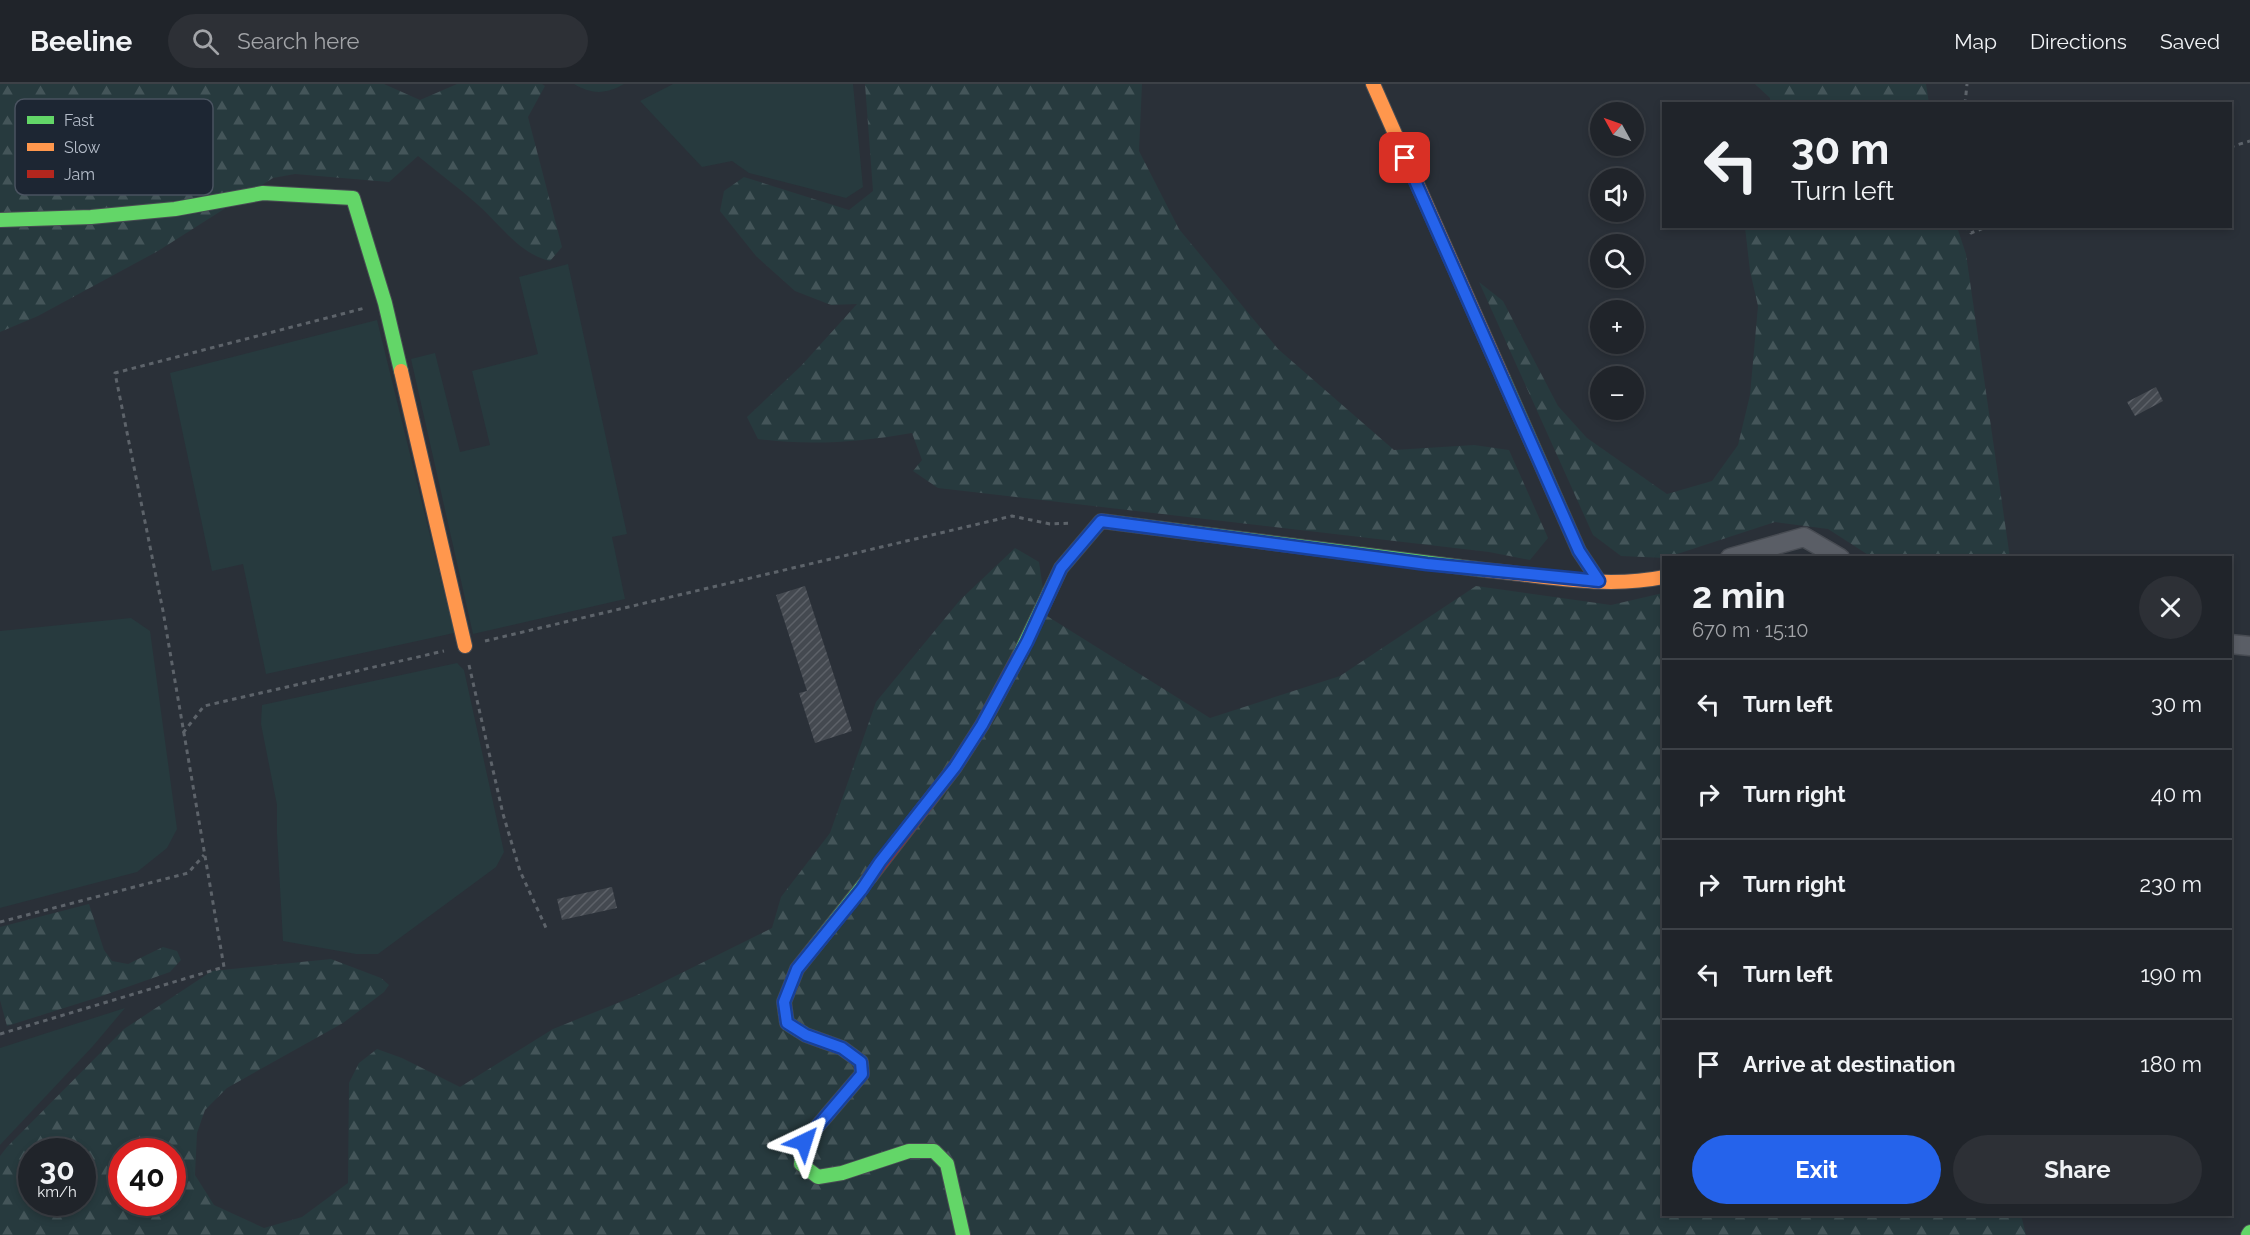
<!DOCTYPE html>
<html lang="en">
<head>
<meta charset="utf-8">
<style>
	:root { --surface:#20242a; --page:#2d3036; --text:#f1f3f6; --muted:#a2a4a8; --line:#3d4147; --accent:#2563eb }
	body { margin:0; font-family:Raleway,sans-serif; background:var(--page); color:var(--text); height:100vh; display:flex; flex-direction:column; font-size:22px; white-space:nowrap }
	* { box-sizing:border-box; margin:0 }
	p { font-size:20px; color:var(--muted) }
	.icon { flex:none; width:33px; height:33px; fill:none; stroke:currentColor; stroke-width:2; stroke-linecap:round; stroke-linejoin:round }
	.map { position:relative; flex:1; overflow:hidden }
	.drawer { position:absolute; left:1662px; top:472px; width:570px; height:660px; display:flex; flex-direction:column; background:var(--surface); border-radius:0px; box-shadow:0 3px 9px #0003,0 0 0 2px var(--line) }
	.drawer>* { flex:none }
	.banner { position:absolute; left:1662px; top:18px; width:570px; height:126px; border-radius:0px; box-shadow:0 3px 9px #0003,0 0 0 2px var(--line); background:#20242a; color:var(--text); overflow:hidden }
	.needle { width:39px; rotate:310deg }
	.tools { position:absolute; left:1590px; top:18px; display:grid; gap:12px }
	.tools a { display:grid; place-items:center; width:54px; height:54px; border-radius:50%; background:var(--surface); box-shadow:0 3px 9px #0003,0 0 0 2px var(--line); font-size:30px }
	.speed { position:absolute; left:18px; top:1054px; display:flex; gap:12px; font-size:30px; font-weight:700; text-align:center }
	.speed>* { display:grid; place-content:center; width:78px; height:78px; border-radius:50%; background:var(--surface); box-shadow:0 3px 9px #0003,0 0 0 2px var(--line); line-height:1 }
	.speed small { font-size:15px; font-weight:400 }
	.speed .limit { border:9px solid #d22; background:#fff; color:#111 }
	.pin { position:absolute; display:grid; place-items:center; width:51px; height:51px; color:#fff; margin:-26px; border-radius:12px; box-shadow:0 3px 9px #0006 }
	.me { position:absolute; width:66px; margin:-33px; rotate:41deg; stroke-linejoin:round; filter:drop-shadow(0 0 4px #0008) }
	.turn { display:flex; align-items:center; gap:21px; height:126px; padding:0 30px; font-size:27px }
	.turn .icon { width:78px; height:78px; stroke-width:2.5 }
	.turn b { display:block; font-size:42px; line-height:51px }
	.round { display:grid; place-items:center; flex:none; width:63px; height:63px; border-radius:32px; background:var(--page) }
	.overview { display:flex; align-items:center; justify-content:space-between; height:102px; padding:0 30px }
	h1 { font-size:36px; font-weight:700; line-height:45px }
	.action { display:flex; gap:12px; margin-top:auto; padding:12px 30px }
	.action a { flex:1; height:69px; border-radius:36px; background:var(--accent); color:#fff; font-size:24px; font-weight:700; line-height:69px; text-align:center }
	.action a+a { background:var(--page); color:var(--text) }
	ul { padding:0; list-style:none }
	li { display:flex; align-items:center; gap:18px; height:90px; padding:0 30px; border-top:2px solid var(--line) }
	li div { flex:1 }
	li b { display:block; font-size:22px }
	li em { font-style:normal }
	header { display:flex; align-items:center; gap:36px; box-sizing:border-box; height:84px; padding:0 30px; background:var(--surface); border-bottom:2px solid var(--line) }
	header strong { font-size:28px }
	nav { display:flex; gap:33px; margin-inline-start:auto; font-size:21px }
	.search { width:420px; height:54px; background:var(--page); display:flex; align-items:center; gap:15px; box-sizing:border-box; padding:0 21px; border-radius:33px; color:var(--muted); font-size:22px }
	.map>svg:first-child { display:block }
</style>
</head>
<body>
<header>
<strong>Beeline</strong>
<div class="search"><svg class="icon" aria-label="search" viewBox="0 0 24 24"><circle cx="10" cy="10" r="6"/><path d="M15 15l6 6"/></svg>Search here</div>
<nav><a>Map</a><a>Directions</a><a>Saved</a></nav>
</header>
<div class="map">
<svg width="2250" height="1151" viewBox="0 0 2250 1151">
	<defs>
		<pattern id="forest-firs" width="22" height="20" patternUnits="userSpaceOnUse" patternTransform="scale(1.5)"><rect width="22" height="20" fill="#273a3e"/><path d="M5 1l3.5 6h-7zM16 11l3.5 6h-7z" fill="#445559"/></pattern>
		<pattern id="building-hatch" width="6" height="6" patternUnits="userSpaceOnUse" patternTransform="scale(1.5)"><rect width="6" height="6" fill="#444950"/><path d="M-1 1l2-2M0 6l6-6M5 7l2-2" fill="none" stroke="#5d6168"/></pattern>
	</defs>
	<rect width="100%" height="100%" fill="#2a3038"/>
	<g fill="#273a3e">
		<path d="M574,0H624C607,10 592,11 574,0Z"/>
		<path d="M673,0H853L863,103L846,114L749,89L732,77L702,83L640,17Z"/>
		<path d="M568,180L627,450L612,453L625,515L473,550L411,275L435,269L460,368L490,361L472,287L538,270L519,193Z"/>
		<path d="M377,236L454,549L266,590L243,480L212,487L170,289Z"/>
		<path d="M131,534L150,547L177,745L167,764L137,788L0,824V547Z"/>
		<path d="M457,579L464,586L504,768L496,783L378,870H356L283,857L277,750V721L261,640L262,621Z"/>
		<path d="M125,924L93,962L0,1061V964Z"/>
	</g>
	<g fill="url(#forest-firs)" fill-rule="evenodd">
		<path d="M0,0H384L420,16L457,0H542L545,2L528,33L562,163L550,177C518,169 501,141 477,120C458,103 437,88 418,72L389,98L295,90L273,94L158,167L38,232L0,248Z"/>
		<path d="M865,0H1142L1139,67L1179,145L1278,265L1394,366L1474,361L1509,366L1548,454L1530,476L1489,468L938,404L913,387L922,376L912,349C861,358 810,362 758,355L747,333L801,282L857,220L831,221L795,207L756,172L720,127L724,107L744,93L849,126L873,107Z"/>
		<path d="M1755,0H1926L1929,19H1770V14Z"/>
		<path d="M1745,143H1957L1966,170L2010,474H1873L1828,445L1775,438L1665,474L1621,472L1593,451L1479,198L1503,217L1558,322L1587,354L1667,410L1712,397L1738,361L1750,311L1758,222L1750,187Z"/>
		<path d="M1015,464L1039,478L1047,532L1210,634L1340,592L1476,502L1611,521L1663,509L1664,1131H2021L2026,1151H0V1072L7,1063L124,945L212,887L331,875L381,894L389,901L384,908L343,939L227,1004L205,1026L197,1049L195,1091L214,1121L264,1144L302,1133L348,1099L349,999L359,979L377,965L402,974L460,1003L553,945L635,912L772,844L781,813L830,749L876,618L960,516ZM32,1068H82V1119H32ZM122,1068H172V1119H122Z"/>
		<path d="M89,820L104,866L112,877L128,880L163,863L177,867L181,876L170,888L99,913L7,942L0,916V843Z"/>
	</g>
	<g fill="url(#building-hatch)">
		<path d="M2156,303L2163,317L2135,332L2127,318Z"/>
		<path d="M805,502L852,647L815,659L799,609L807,607L776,511Z"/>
		<path d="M612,803L617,824L562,836L557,815Z"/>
	</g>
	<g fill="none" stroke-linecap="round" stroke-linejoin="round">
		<defs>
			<g id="street">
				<path d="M1730,474L1804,453L1840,474"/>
				<path d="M2230,560L2250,562"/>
			</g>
			<g id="fast">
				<path d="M0,136L91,133L175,125L263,109L353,114L385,219L401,287"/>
				<path d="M1503,294L1579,467L1599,497"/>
				<path d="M1019,572L1061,484L1101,437L1485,486"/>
				<path d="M870,793L797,885L784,918L787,939L806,951L842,964L861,978L862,990L804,1058L801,1080L818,1093L842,1089L909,1067H934L947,1080L963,1151"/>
				<path d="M2248,1151L2250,1148"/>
			</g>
			<g id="slow">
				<path d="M1373,0L1503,294"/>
				<path d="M401,287L465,562"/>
				<path d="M1485,486C1545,492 1605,505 1664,493"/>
			</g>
			<path id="jam" d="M870,793L955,683L982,641L1019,572"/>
		</defs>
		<use href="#street" stroke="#484c53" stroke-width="21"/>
		<use href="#fast" stroke="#484c53" stroke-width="16"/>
		<use href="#slow" stroke="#484c53" stroke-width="16"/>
		<use href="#jam" stroke="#484c53" stroke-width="16"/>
		<g stroke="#5d636a" stroke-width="3" stroke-dasharray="4.5 4.5" stroke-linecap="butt">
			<path d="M1965,20L1967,0"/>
			<path d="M2230,63L2250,57"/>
			<path d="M1964,142L1971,149L1989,142"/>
			<path d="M485,557L1012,432L1050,440L1072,439"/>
			<path d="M469,581L503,730L520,787L547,846"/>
			<path d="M183,649L204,622L444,567"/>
			<path d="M0,838L188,789L204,771"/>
			<path d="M0,950L224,883L163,527L115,289L365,224"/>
		</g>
		<use href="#street" stroke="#5a5e66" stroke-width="18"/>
		<use href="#fast" stroke="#63d668" stroke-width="14"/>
		<use href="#slow" stroke="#ff974d" stroke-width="14"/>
		<use href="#jam" stroke="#b3261e" stroke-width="14"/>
	</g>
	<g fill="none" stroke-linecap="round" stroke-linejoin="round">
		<defs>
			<path id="route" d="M804,1058L862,990L861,978L842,964L806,951L787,939L784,918L797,885L862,805L880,778L955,683L982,641L1027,558L1061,484L1101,437L1427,480L1599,497L1579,467L1405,74"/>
		</defs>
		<use href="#route" stroke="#184099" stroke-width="15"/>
		<use href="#route" stroke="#2563eb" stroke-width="10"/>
	</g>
	<rect x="15" y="15" width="198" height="96" rx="9" fill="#1d2633" stroke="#4a5360" stroke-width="1.5"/>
	<rect x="27" y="32" width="27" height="8" fill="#63d668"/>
	<rect x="27" y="59" width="27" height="8" fill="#ff974d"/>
	<rect x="27" y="86" width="27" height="8" fill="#b3261e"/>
	<g font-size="16" fill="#b4bcc9">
		<text x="64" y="42">Fast</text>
		<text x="64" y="69">Slow</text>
		<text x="64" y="96">Jam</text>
	</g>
</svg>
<div class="tools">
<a><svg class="needle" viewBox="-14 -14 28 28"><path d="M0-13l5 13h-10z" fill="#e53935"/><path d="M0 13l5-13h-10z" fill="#a2a4a8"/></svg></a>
<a><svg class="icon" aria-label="sound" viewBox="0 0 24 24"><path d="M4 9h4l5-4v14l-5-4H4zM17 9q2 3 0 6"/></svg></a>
<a><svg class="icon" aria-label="search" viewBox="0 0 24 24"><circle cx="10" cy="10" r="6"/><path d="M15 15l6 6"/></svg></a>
<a>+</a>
<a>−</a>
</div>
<div class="speed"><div>30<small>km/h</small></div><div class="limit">40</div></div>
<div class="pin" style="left:1405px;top:74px;background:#d93025"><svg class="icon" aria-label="arrive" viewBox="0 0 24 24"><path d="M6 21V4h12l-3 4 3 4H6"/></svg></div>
<svg class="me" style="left:804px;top:1058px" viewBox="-20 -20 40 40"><path d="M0-17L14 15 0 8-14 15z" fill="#2563eb" stroke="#fff" stroke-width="4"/></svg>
<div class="banner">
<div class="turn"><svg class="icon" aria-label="left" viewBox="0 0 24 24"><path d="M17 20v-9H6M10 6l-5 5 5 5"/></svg><div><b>30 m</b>Turn left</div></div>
</div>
<section class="drawer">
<div class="overview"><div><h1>2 min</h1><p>670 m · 15:10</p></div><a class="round"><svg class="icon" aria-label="close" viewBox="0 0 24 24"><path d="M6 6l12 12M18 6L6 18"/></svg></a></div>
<ul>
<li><svg class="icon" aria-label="left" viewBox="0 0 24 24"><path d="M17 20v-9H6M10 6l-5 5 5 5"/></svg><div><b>Turn left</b></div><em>30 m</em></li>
<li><svg class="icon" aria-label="right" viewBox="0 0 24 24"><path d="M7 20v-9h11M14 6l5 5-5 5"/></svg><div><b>Turn right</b></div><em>40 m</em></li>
<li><svg class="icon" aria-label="right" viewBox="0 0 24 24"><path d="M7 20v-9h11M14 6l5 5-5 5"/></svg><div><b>Turn right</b></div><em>230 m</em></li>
<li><svg class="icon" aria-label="left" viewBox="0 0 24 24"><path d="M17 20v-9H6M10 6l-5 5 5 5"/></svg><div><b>Turn left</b></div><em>190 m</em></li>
<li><svg class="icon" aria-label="arrive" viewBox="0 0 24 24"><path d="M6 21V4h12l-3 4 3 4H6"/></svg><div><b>Arrive at destination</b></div><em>180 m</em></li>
</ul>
<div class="action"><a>Exit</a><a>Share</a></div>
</section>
</div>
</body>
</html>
